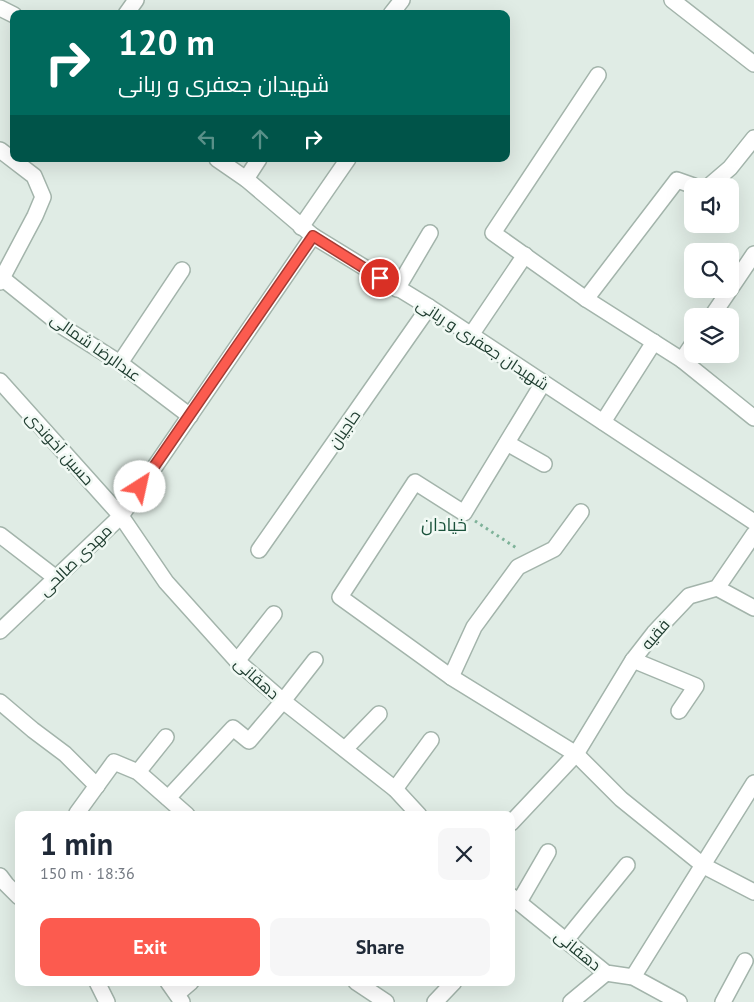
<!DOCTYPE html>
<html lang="en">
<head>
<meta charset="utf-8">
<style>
	:root { --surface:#fff; --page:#f6f6f7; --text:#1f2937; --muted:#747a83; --accent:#fc5b4f }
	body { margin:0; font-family:"PT Sans",Cairo,sans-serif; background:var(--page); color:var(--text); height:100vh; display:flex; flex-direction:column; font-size:19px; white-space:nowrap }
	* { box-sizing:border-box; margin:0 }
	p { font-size:16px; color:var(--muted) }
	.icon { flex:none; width:28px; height:28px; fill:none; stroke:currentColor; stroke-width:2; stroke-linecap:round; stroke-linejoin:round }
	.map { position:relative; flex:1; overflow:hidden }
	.side { position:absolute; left:15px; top:811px; width:500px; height:175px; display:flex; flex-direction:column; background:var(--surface); border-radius:10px; box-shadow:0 5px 20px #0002 }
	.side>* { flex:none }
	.banner { position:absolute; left:10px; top:10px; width:500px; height:152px; border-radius:10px; box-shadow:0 5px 20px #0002; background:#00695c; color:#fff; overflow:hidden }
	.buttons { position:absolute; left:684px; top:178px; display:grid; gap:10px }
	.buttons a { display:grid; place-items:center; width:55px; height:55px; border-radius:10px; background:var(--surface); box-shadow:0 5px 20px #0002; font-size:25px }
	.pin { position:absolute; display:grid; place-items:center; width:42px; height:42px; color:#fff; margin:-21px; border:2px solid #fff; border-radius:50%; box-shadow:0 1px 5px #0007 }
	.me { position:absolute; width:55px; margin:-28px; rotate:35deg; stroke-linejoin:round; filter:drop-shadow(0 0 4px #0008) }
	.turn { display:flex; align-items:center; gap:18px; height:105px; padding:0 25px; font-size:22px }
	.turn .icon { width:65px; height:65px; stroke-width:2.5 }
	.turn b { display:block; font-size:35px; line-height:42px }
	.lanes { display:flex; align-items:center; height:48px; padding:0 25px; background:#0003; justify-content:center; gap:25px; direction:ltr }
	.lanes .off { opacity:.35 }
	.round { display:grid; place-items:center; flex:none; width:52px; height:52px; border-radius:10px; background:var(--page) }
	.head { display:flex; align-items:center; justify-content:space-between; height:85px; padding:0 25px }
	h1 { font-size:30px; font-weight:700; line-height:38px }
	.button { display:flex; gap:10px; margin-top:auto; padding:10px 25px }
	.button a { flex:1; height:58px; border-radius:10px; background:var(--accent); color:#fff; font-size:20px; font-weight:700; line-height:58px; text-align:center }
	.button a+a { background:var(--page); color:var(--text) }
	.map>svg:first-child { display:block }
</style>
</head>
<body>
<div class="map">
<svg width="754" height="1002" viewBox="0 0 754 1002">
	<rect width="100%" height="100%" fill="#e0ece5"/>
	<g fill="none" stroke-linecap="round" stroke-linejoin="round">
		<defs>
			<g id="minor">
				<path d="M672,0L754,64"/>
				<path d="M0,8L14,15"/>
				<path d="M126,14L136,0"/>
				<path d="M391,14L402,0"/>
				<path d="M598,75L493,233L586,299L682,360L754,418"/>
				<path d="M0,150L34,176L43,197L35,216L0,282"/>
				<path d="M217,159L246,179L313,236L429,307L754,522"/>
				<path d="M246,179L259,159"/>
				<path d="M709,186L730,168L754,138"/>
				<path d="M301,227L348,159"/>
				<path d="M2,278L63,327L120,363L190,416"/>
				<path d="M397,289L430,233"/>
				<path d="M586,299L677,180L694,186"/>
				<path d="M712,316L754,254"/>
				<path d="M471,335L525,255"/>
				<path d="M682,360L692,345"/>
				<path d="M120,363L182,270"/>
				<path d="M0,381L121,516L166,582L237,661L283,701L395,789L419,815"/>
				<path d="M543,383L464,513L415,482L340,597L451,677L576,754L621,799L704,866L754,892"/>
				<path d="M603,422L654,342"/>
				<path d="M507,443L544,464"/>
				<path d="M0,535L56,578"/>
				<path d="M259,550L429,307"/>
				<path d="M717,588L754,608"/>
				<path d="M0,631L121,516L313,236"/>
				<path d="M633,660L696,686L679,711"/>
				<path d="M237,661L274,614"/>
				<path d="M451,677L474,627L518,567L554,549L581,512"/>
				<path d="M0,702L33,730L65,754L97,786"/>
				<path d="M345,749L379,714"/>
				<path d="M138,772L166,737"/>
				<path d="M395,789L431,740"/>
				<path d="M168,798L233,728L249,741L283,701L315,660"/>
				<path d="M78,815L77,813L114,762L138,772L187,815"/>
				<path d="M511,823L576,754L633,660L654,633L689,596L717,588L754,534"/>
				<path d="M0,876L6,884L19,897"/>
				<path d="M511,896L606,973L633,977L679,1002"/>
				<path d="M519,902L548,852"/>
				<path d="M566,940L627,865"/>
				<path d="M633,977L754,783"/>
				<path d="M97,982L107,1002"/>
				<path d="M168,982L182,1002"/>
				<path d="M356,982L386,1002"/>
				<path d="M177,994L191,982"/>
				<path d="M435,1002L454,982"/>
				<path d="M571,1002L606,973"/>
				<path d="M723,1002L745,961"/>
			</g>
		</defs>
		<use href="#minor" stroke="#a3b4ab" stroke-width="18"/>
		<path stroke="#7eb299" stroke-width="3" stroke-dasharray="2.5 4" stroke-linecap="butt" d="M475,521L518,549"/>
		<use href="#minor" stroke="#fff" stroke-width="15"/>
	</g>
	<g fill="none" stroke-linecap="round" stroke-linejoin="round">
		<defs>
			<path id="route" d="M140,487L313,236L380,278"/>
		</defs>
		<use href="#route" stroke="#a43b33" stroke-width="12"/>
		<use href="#route" stroke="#fc5b4f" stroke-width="9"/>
	</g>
	<g text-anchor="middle" stroke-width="5" stroke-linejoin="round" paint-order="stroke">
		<g font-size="16" fill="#203e31" stroke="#f1f9f4">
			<text transform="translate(483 344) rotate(33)" y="6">شهیدان جعفری و ربانی</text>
			<text transform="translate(96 347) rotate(35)" y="6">عبدالرضا شمالی</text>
			<text transform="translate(344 429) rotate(-55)" y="6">حاجیان</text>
			<text transform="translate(60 448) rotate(48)" y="6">حسین آخوندی</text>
			<text transform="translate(75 560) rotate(-44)" y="6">مهدی صالحی</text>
			<text transform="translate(655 634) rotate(-49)" y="6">فقیه</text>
			<text transform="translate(257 678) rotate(42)" y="6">دهقانی</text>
			<text transform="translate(578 950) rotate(39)" y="6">دهقانی</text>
		</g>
		<g font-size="18" fill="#1a523b" stroke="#f1f9f4">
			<text x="444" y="531">خیادان</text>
		</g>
	</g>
</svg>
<div class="buttons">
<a><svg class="icon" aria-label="sound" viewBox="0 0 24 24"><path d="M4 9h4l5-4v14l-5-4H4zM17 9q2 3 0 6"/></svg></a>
<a><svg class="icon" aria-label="search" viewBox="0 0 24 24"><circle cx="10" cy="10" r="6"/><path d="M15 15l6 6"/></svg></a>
<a><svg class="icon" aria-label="layers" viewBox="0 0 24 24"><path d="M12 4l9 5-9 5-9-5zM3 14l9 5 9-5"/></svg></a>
</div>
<div class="pin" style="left:380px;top:278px;background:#d93025"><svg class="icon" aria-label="arrive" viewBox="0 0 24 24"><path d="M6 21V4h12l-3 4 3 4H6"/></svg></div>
<svg class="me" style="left:140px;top:487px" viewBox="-20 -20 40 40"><circle r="19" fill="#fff"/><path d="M0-13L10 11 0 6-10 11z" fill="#fc5b4f"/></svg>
<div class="banner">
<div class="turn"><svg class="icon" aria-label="right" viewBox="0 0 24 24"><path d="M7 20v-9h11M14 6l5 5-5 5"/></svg><div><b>120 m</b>شهیدان جعفری و ربانی</div></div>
<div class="lanes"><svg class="icon off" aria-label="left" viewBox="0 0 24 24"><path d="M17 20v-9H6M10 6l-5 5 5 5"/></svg><svg class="icon off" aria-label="ahead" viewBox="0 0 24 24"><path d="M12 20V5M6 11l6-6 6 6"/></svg><svg class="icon" aria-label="right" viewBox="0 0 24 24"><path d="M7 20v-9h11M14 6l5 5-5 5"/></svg></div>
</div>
<section class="side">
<div class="head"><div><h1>1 min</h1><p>150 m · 18:36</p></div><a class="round"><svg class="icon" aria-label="close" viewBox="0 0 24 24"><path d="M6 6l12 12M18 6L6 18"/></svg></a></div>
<div class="button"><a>Exit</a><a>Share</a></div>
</section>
</div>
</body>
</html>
